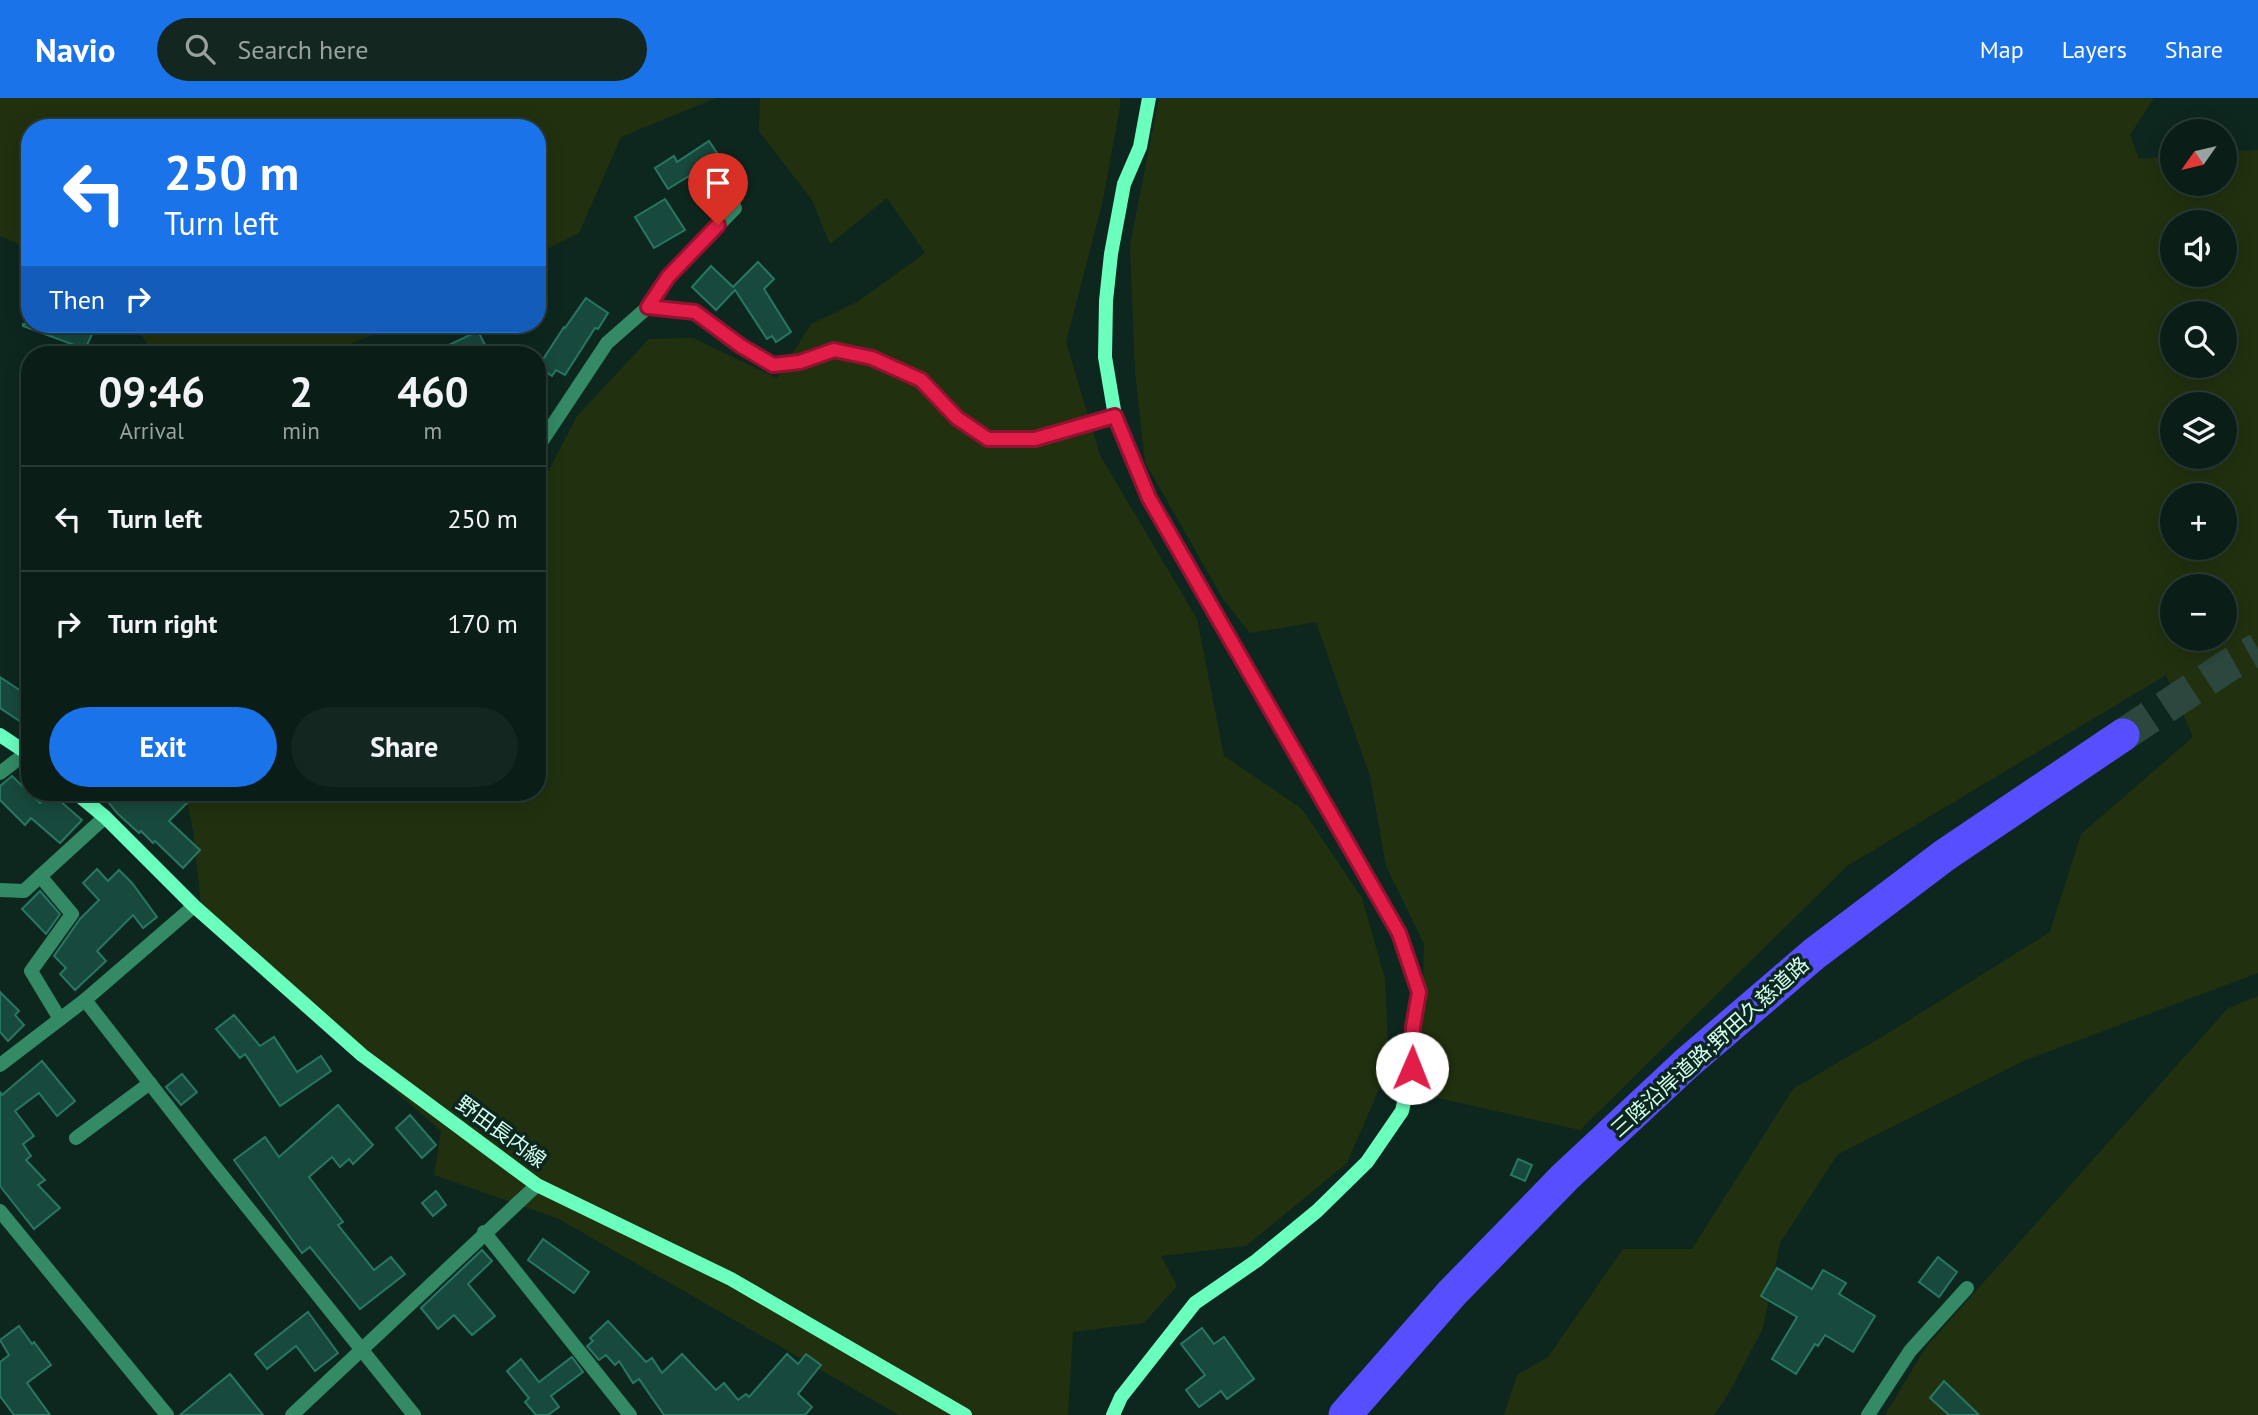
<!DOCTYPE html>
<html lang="en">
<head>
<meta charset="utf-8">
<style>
	:root { --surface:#0a1d17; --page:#132620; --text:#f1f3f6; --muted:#99a2a1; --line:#2a3b36; --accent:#1a73e8 }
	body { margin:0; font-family:"PT Sans","Noto Sans JP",sans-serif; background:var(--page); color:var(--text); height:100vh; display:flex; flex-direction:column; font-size:26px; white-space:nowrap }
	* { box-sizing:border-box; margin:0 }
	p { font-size:23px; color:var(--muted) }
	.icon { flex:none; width:38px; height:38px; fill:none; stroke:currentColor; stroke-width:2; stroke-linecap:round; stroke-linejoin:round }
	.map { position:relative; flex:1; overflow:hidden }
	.side { position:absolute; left:21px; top:248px; width:525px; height:455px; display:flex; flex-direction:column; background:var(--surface); border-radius:28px; box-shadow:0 4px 18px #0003,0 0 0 2px var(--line) }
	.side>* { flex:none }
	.hud { position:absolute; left:21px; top:21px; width:525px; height:214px; border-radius:28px; box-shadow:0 4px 18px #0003,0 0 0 2px var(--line); background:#1a73e8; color:#fff; overflow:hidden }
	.needle { width:46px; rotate:236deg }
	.fabs { position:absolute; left:2160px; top:21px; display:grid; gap:14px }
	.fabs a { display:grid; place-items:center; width:77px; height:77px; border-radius:50%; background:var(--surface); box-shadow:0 4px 18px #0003,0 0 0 2px var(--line); font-size:35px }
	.pin { position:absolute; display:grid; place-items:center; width:60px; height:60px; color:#fff; margin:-72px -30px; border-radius:50% 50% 50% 0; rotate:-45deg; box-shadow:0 0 7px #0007 }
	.pin .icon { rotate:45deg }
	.me { position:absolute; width:77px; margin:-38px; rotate:1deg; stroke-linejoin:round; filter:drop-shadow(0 0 5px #0008) }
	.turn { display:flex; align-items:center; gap:24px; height:147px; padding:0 28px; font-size:32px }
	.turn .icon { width:91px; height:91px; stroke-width:2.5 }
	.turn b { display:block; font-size:49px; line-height:60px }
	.then { display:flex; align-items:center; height:66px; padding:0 28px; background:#0003; gap:14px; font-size:26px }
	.eta { display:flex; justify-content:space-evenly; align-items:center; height:119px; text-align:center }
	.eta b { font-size:42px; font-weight:700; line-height:49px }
	.button { display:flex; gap:14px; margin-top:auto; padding:14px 28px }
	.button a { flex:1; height:80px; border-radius:42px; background:var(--accent); color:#fff; font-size:28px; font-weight:700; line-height:80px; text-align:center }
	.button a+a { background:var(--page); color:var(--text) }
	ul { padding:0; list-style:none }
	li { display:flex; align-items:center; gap:21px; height:105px; padding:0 28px; border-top:2px solid var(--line) }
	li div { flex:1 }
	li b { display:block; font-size:26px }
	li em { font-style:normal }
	header { display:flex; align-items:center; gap:42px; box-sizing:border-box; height:98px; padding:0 35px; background:var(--accent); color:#fff }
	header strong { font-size:33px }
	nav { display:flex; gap:38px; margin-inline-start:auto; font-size:24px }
	.search { width:490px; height:63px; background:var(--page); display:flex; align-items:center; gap:18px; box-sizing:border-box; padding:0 24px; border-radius:38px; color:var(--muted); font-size:26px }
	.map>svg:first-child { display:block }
</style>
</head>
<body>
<header>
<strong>Navio</strong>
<div class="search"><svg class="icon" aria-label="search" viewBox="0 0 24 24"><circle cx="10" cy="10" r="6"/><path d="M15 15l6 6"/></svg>Search here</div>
<nav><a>Map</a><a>Layers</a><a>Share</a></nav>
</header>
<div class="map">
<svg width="2258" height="1317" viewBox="0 0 2258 1317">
	<rect width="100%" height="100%" fill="#0d271f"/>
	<g fill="#21310f" fill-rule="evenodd">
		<path d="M0,0H716L621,39L579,135L537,156V30H30V151L0,138Z"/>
		<path d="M760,0H1120V9L1102,106L1066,244L1100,357L1197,521L1224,658L1302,711L1362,800L1385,881L1389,968L1347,1065L1246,1148L1161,1158L1177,1188L1144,1225L1073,1234L1068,1317H899L559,1121L434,1077L441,1033L203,825L193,732L185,695H537V395L577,318L649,241L693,240L777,280L811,226L857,204L925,155L887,100L830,146L812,102L759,33Z"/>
		<path d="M1159,0H2154L2130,37L2139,61L2172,58V86H2224V54L2258,52V875L2021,964L1837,1057L1780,1145L1763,1230L1729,1295L1714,1317H1504L1517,1277L1548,1259L1623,1151H1692L1793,991L1895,931L2050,834L2081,736L2193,639L2166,577L1847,768L1580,1032L1420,996L1424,846L1386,768L1370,678L1316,524L1250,535L1223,501L1145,364L1135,275L1130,147ZM2172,124H2224V177H2172ZM2172,215H2224V268H2172ZM2172,306H2224V359H2172ZM2172,397H2224V450H2172ZM2172,488H2224V541H2172Z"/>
		<path d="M133,226H398L324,257H155Z"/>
		<path d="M2258,898V1317H1885L1926,1249L2228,910Z"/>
	</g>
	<g fill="#17493c" stroke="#287762" stroke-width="2">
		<path d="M709,43L732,77L725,82L729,88L712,100L694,75L668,91L655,70L674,58L677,64Z"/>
		<path d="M665,101L685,132L654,150L635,119Z"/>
		<path d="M758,164L774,181L764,191L791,234L776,244L772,238L767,241L735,192L716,212L692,189L711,168L733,189Z"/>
		<path d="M586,200L608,215L598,231L595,230L565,277L556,272L552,278L538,269L564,229L565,230Z"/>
		<path d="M23,226H97L85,251L23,228Z"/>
		<path d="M478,233L490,257H428Z"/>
		<path d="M0,579L30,599V630L0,610Z"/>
		<path d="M12,678L40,705L51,695L82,722L60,745L31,720L25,727L0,702V688Z"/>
		<path d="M101,695H178L188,704L169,723L200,752L183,770L155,743L153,745L141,733L139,735L117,715Z"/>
		<path d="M97,771L108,783L119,772L132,785L157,819L143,830L133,817L97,853L106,863L75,892L60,876L66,870L54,858L80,821L99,802L83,785Z"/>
		<path d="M40,793L60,816L46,836L22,811Z"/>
		<path d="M0,894L19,913L15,917L24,927L8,943L0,934Z"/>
		<path d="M234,917L260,948L274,939L297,974L321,958L331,973L280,1008L245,956L240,960L216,931Z"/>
		<path d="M42,963L75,1003L57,1018L39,995L15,1013L34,1038L23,1046L31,1058L26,1062L45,1082L38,1087L60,1110L34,1131L0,1088V994L2,997Z"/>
		<path d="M182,976L197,994L181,1007L166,989Z"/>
		<path d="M338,1007L373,1047L353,1066L349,1061L340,1069L332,1059L309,1079L343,1124L338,1127L374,1172L391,1159L405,1176L360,1211L310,1149L302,1155L234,1062L265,1039L279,1059Z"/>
		<path d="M410,1017L436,1047L422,1060L396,1030Z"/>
		<path d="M1518,1061L1532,1067L1525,1083L1511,1077Z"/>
		<path d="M436,1093L446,1107L433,1118L422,1105Z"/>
		<path d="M543,1141L589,1174L574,1195L528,1162Z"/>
		<path d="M482,1152L492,1163L468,1186L495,1218L472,1237L454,1217L438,1231L421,1210Z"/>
		<path d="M1938,1159L1957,1174L1939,1199L1919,1184Z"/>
		<path d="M1777,1170L1812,1191L1823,1172L1846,1185L1839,1196L1875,1218L1853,1254L1825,1237L1818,1248L1815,1246L1796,1276L1772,1261L1797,1219L1761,1198Z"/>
		<path d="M308,1214L338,1255L315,1273L296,1248L267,1271L255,1256Z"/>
		<path d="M608,1223L646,1264L652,1260L662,1275L682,1256L716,1292L724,1285L738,1302L746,1296L749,1299L787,1256L798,1266L806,1256L821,1267L798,1296L812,1309L805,1317H664L639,1281L633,1285L619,1263L615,1267L606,1257L599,1262L587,1248L593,1243L590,1240Z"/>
		<path d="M19,1228L32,1246L34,1244L51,1267L27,1285L50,1317H14L0,1298V1264L9,1257L0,1242Z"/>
		<path d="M1202,1230L1214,1246L1224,1239L1254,1281L1227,1301L1221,1293L1199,1309L1186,1292L1205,1277L1181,1246Z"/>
		<path d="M572,1259L583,1274L551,1298L559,1309L548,1317H536L525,1304L529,1300L507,1273L521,1261L539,1284Z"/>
		<path d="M230,1276L263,1317H180L215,1288Z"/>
		<path d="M1944,1283L1979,1317H1949L1930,1300Z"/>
	</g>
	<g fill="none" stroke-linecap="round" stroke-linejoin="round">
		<path stroke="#2b473e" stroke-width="33" stroke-dasharray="33 17" stroke-linecap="butt" d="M2123,637L2229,567L2258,551"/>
		<g stroke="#348a65" stroke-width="14">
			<path d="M648,209L695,214L741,249L773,267L800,264L834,252L872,260L921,282L957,320L988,341H1035L1115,318"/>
			<path d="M537,353L540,346L607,245L648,209L668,179L735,110"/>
			<path d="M0,675L26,655"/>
			<path d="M40,778L72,816L31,873L60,921"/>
			<path d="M0,792L24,793L105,719"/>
			<path d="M85,902L212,1065L414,1317"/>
			<path d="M0,967L85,902L194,808"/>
			<path d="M76,1040L150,985"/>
			<path d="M0,1113L167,1317"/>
			<path d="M484,1134L630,1317"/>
			<path d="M292,1317L537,1087"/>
			<path d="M1868,1317L1910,1253L1967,1190"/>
		</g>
		<g stroke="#6affbd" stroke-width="14">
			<path d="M0,637L30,657"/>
			<path d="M76,695L105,719L194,808L362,957L537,1087L731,1181L965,1317"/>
			<path d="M1113,1317L1121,1299L1195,1205L1256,1163L1317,1113L1367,1064L1402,1013L1412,970L1413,929L1419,894L1399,835L1149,400L1115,318L1105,259L1106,203L1111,156L1124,86L1140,49L1149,0"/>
		</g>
		<path stroke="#574eff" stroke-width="33" d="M1345,1317L1452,1195L1565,1079L1687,965L1814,856L1945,757L2123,637"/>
	</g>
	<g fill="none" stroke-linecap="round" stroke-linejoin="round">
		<defs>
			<path id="route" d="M718,127L668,179L648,209L695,214L741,248L773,267L800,264L834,252L872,260L921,282L957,320L988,341H1035L1115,318L1149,400L1399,835L1419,894L1413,929L1412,970"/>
		</defs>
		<use href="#route" stroke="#92132f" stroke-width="18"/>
		<use href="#route" stroke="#e11d48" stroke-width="12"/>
	</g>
	<g text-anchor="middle" stroke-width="7" stroke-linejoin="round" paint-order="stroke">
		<g font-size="21" fill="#d3ffef" stroke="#0d271f">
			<text transform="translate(1710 949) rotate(-42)" y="7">三陸沿岸道路;野田久慈道路</text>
			<text transform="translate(501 1034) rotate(36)" y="7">野田長内線</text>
		</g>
	</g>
</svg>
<div class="fabs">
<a><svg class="needle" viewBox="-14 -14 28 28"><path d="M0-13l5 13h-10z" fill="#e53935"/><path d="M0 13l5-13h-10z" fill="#99a2a1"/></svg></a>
<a><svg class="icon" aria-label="sound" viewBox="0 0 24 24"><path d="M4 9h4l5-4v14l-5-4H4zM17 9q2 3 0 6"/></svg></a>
<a><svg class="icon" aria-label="search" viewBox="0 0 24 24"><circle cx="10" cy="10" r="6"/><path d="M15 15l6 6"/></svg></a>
<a><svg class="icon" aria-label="layers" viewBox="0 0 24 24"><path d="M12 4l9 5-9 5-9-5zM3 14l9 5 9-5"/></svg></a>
<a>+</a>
<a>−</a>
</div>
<div class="pin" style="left:718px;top:127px;background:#d93025"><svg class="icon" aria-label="arrive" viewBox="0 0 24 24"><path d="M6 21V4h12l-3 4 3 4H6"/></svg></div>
<svg class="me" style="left:1412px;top:970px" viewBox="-20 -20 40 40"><circle r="19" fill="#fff"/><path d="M0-13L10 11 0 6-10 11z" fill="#e11d48"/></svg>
<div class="hud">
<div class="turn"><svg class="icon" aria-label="left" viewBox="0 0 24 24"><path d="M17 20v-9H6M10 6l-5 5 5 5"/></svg><div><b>250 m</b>Turn left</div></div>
<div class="then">Then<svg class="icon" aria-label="right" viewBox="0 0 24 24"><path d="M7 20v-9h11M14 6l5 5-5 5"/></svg></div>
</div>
<section class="side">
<div class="eta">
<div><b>09:46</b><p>Arrival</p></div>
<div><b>2</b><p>min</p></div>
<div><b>460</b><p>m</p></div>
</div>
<ul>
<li><svg class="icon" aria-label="left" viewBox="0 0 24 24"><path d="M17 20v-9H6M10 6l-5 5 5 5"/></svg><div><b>Turn left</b></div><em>250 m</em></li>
<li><svg class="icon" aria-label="right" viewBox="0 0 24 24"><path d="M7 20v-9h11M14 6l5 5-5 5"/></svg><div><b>Turn right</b></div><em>170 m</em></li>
</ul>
<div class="button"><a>Exit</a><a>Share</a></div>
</section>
</div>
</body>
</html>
